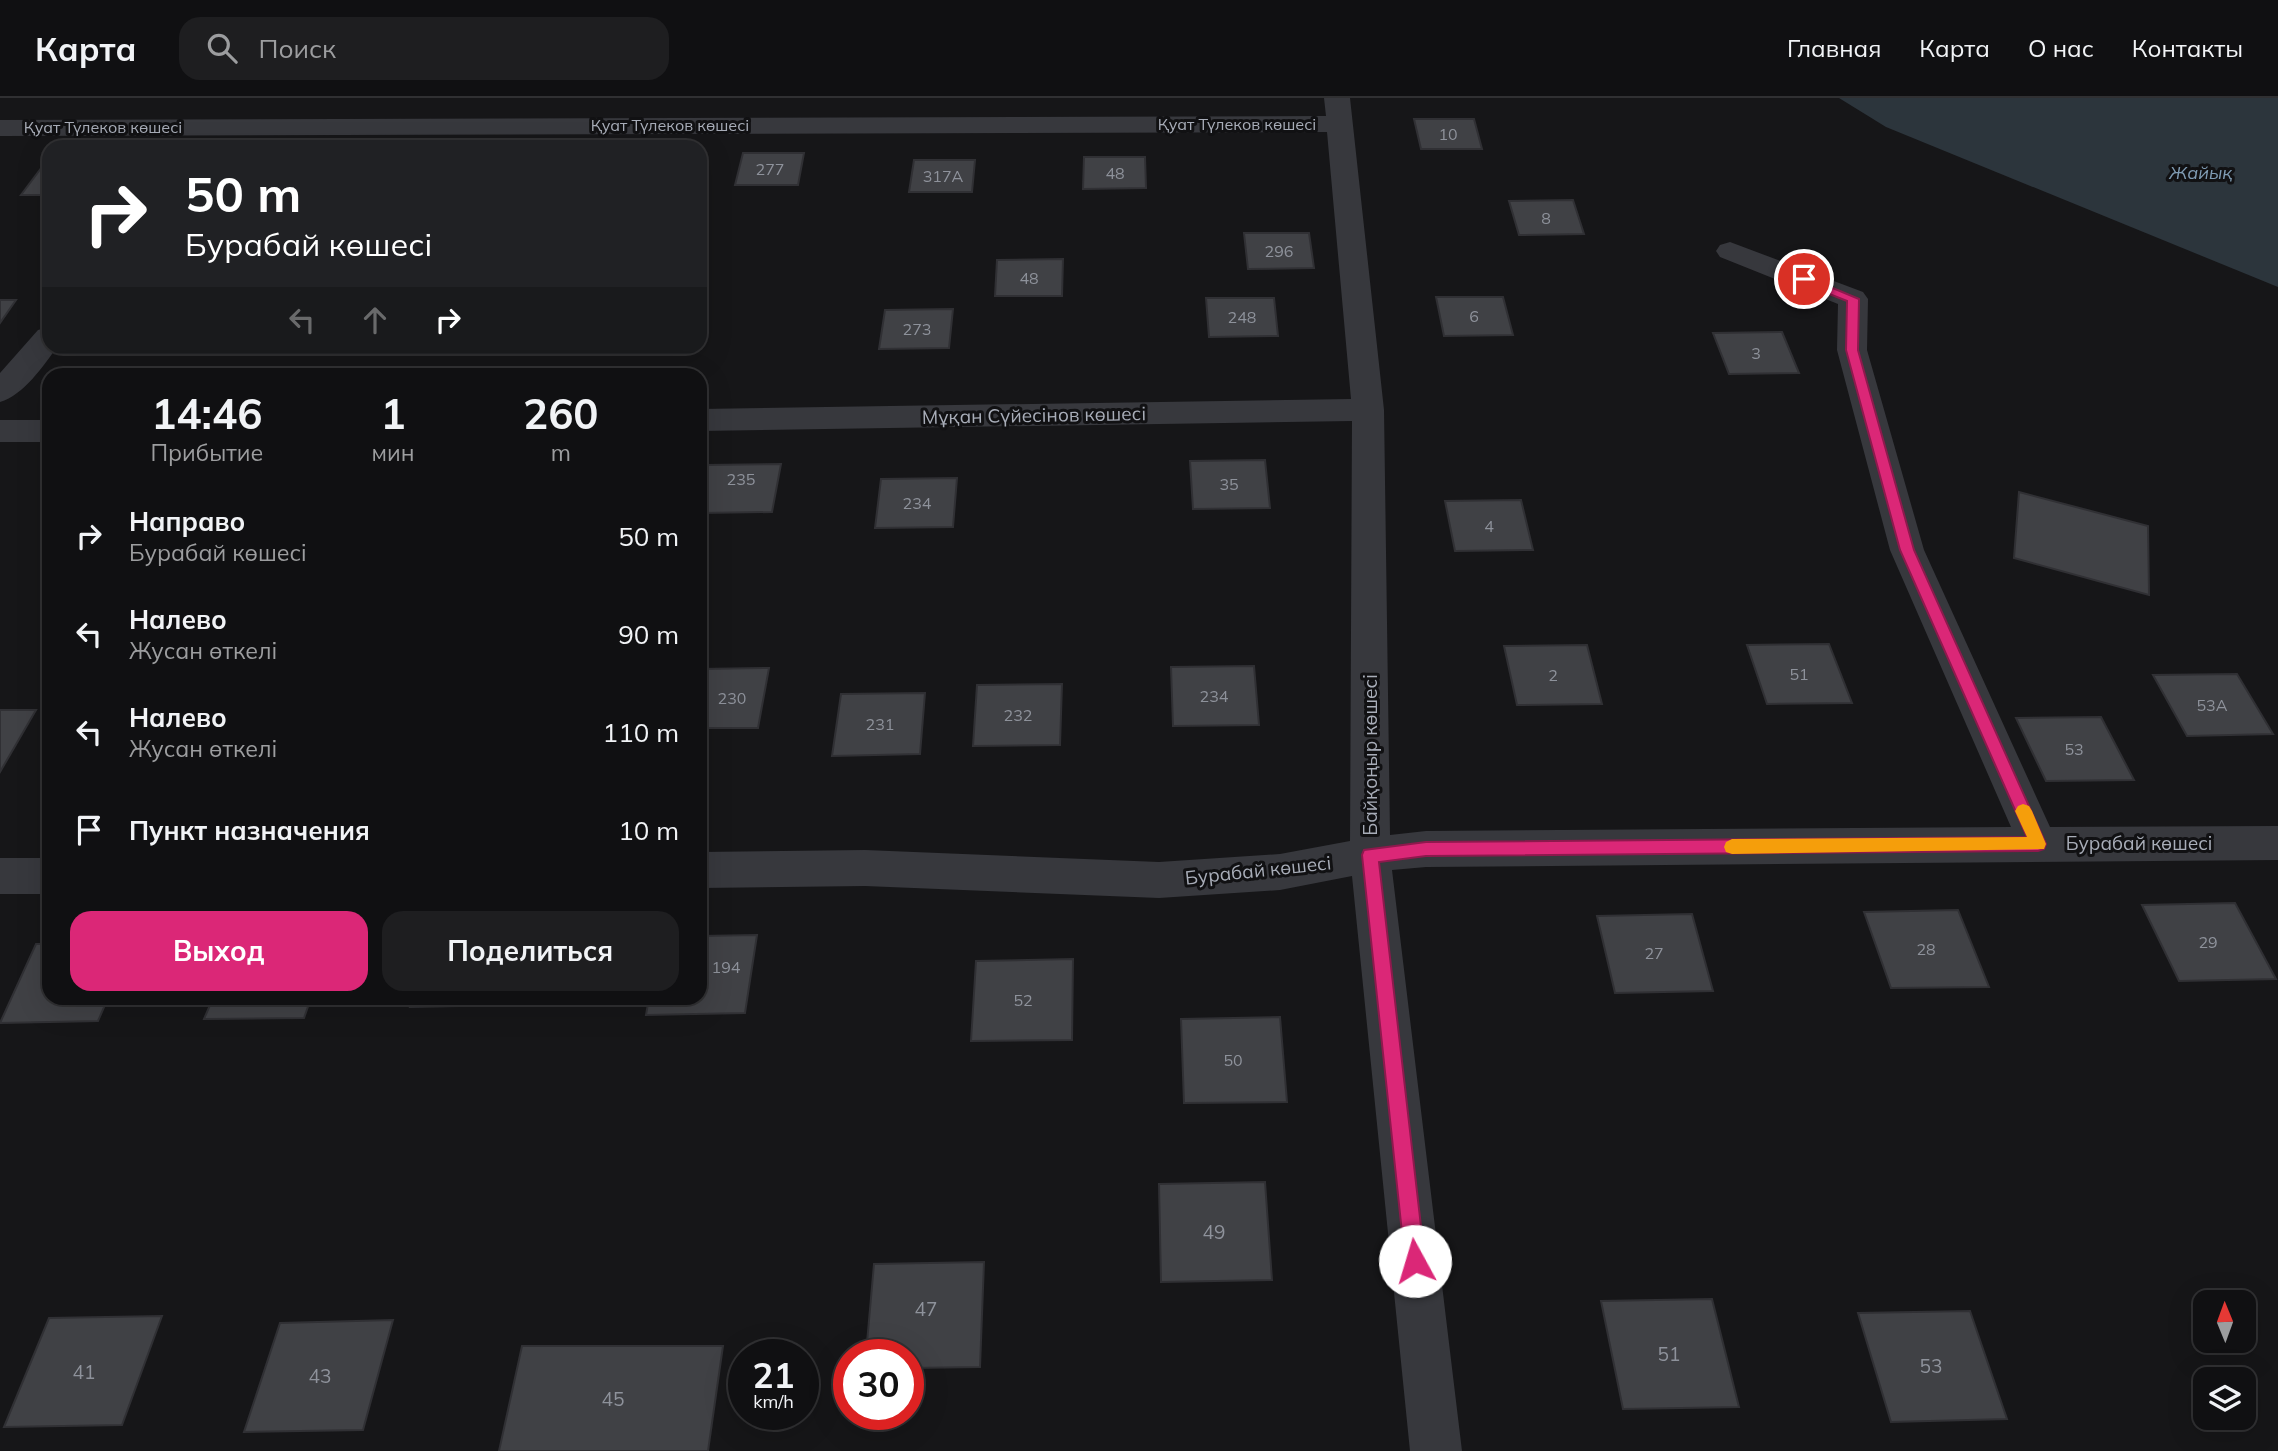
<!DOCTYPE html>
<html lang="ru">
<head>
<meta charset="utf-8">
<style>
	:root { --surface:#101012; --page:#1e1e20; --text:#f1f3f6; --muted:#9c9d9f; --line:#303032; --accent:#db2777 }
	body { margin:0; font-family:Mulish,sans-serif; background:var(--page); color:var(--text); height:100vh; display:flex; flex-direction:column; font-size:26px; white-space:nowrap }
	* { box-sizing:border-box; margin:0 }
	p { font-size:23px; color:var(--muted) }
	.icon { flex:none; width:38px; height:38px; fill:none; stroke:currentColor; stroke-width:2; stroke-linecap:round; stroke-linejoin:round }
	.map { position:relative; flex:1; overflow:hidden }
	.details { position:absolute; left:42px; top:270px; width:665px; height:637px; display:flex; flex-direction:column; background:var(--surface); border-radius:21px; box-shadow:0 7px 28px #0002,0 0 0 2px var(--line) }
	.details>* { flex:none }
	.guide { position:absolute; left:42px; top:42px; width:665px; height:214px; border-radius:21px; box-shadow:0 7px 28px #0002,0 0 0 2px var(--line); background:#202124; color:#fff; overflow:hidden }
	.needle { width:46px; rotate:359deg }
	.buttons { position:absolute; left:2193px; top:1192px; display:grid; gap:14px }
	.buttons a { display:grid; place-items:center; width:63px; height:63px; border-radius:14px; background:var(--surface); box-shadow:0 7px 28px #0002,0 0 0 2px var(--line); font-size:35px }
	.speed { position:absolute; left:728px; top:1241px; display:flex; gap:14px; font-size:35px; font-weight:700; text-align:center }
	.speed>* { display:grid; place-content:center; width:91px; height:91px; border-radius:50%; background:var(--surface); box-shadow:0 7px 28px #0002,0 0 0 2px var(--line); line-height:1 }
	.speed small { font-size:18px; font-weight:400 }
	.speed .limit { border:10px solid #d22; background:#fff; color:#111 }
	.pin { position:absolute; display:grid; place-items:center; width:60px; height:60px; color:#fff; margin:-30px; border:4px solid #fff; border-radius:50%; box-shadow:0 2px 7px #0007 }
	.me { position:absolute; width:77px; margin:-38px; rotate:354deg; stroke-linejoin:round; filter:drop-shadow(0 0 5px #0008) }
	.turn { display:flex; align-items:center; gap:24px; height:147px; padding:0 28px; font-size:32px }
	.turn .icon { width:91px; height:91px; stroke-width:2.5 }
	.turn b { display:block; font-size:49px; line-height:60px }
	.lanes { display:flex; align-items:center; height:66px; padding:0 28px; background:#0003; justify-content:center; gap:35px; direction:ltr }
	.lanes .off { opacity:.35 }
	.eta { display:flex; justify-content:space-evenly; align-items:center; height:119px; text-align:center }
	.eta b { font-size:42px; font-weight:700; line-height:49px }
	.action { display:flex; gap:14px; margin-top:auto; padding:14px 28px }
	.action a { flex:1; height:80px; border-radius:21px; background:var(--accent); color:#fff; font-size:28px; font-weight:700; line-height:80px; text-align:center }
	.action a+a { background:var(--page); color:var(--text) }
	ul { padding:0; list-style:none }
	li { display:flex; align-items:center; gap:21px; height:98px; padding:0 28px }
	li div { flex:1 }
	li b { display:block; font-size:26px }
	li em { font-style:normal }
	header { display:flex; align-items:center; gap:42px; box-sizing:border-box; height:98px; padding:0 35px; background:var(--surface); border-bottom:2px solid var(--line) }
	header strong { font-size:33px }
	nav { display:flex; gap:38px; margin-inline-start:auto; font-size:24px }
	.search { width:490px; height:63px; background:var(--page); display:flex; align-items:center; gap:18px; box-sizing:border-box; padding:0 24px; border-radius:21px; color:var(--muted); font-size:26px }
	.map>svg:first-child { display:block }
</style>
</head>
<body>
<header>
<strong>Карта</strong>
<div class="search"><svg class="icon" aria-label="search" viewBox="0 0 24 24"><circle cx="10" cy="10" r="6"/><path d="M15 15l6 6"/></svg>Поиск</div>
<nav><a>Главная</a><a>Карта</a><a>О нас</a><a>Контакты</a></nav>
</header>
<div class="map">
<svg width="2278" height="1353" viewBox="0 0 2278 1353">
	<rect width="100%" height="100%" fill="#161618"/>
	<path fill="#2c353c" d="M1839,0H2278V189L1886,29Z"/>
	<g fill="#404145" stroke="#303034" stroke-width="2">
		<path d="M1414,21H1474L1482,51H1421Z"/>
		<path d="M743,55H804L798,87H735Z"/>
		<path d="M1084,59H1145L1146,90L1083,91Z"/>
		<path d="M914,62H975L972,94H909Z"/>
		<path d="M45,65H49V97H21Z"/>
		<path d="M1573,102L1584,136L1519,137L1509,103Z"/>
		<path d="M1244,135H1309L1314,170L1248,171Z"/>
		<path d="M1063,161L1062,198H995L997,162Z"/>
		<path d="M1436,199H1503L1513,237L1444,238Z"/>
		<path d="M1206,200H1274L1278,238L1209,239Z"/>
		<path d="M0,202H16L0,225Z"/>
		<path d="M953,211L949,250L879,251L885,212Z"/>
		<path d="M1782,234L1799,275L1729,276L1713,235Z"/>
		<path d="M478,248H547L546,253L476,254Z"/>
		<path d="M1265,362L1270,410L1193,411L1190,363Z"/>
		<path d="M781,366L772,414L700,415V395L706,367Z"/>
		<path d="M957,380L953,429L875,430L881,381Z"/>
		<path d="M2019,394L2148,428L2149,497L2014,460Z"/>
		<path d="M1521,402L1533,452L1455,453L1445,403Z"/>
		<path d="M1829,546L1852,605L1767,606L1747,547Z"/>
		<path d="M1587,547L1602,606L1517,607L1504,548Z"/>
		<path d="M1254,568L1259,627L1173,628L1171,569Z"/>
		<path d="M769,570L758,630H700V571Z"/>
		<path d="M2237,576L2273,636L2187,638L2153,577Z"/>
		<path d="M1062,586L1060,647L973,648L977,587Z"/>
		<path d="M925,595L920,656L832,658L841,596Z"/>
		<path d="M0,612H36L0,674Z"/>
		<path d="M2101,619L2134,682L2046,683L2016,620Z"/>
		<path d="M2235,805L2276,881L2179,883L2142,807Z"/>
		<path d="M1958,812L1989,889L1891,890L1864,814Z"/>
		<path d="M1692,816L1713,893L1615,895L1597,818Z"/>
		<path d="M757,837L745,915L646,917L649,900H700V838Z"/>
		<path d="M36,846H49V900H108L98,923L0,925Z"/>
		<path d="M1073,861L1072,942L971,943L976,863Z"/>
		<path d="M213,900H311L304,920L204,921Z"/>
		<path d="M413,900H512L510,907L410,909Z"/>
		<path d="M1280,919L1287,1004L1184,1005L1181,921Z"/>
		<path d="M1265,1084L1272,1182L1161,1184L1159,1086Z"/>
		<path d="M984,1164L980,1269L908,1270V1256H866L874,1166Z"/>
		<path d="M1712,1201L1739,1309L1623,1311L1601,1203Z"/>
		<path d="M1970,1213L2007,1321L1891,1324L1858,1215Z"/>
		<path d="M162,1218L122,1327L4,1329L49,1220Z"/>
		<path d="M393,1222L363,1332L244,1334L280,1225Z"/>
		<path d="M522,1248H723L708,1353H499Z"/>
	</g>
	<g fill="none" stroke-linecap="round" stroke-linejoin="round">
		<g fill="#37383d" fill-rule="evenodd">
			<path d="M1324,0H1350L1384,312L1390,737L1426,733L2011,729L1890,452L1837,252L1838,206L1720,159L1716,153L1720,147L1730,144L1863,194L1868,201L1867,252L1924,452L2050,729L2278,728V762L1426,769L1392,772L1462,1353H1410L1352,778L1280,792L1159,800L865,788L700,790V754L865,752L1159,764L1280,756L1350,743L1352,323L700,333V311L1351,301L1327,34L0,38V22L1326,18Z"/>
			<path d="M49,229V248H58C43,268 24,297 0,304V275L38,232Z"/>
			<rect x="0" y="322" width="49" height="22"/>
			<rect x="0" y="760" width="49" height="36"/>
		</g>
	</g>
	<path fill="#db2777" stroke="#8e194d" stroke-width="2" d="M1804,178L1859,201L1858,252L1914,452L2046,746L2044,751L2038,753L1426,758L1379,764L1425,1163L1422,1170L1415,1173L1408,1170L1405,1163L1362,757L1364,752L1426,744L2027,739L1900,452L1846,252L1847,203L1799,184L1798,181Z"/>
	<path fill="#f59e0b" d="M2023,706L2029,708L2032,713L2046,746L2044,751L1732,756L1726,754L1724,749L1726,744L1732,741L2027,739L2015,713L2018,708Z"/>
	<g text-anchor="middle" stroke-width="6" stroke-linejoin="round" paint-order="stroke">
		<g font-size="16" fill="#a8adb8" stroke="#111113">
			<text x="1237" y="32">Қуат Түлеков көшесі</text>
			<text x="670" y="33">Қуат Түлеков көшесі</text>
			<text x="103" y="35">Қуат Түлеков көшесі</text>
		</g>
		<g font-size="16" fill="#8e929b">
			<text x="1448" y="42">10</text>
			<text x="770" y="77">277</text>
			<text x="1115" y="81">48</text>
			<text x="943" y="84">317А</text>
			<text x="1546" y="126">8</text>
			<text x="1279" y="159">296</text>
			<text x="1029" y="186">48</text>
			<text x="1474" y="224">6</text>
			<text x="1242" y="225">248</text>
			<text x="917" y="237">273</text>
			<text x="1756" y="261">3</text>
			<text x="741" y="387">235</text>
			<text x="1229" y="392">35</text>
			<text x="917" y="411">234</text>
			<text x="1489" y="434">4</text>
			<text x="1799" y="582">51</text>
			<text x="1553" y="583">2</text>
			<text x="1214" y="604">234</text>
			<text x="732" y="606">230</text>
			<text x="2212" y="613">53А</text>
			<text x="1018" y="623">232</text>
			<text x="880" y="632">231</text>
			<text x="2074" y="657">53</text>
			<text x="2208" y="850">29</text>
			<text x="1926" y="857">28</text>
			<text x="1654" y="861">27</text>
			<text x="726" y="875">194</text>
			<text x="1023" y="908">52</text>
			<text x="1233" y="968">50</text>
		</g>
		<g font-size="18" font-style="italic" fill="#7f9bb3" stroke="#111113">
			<text x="2201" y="81">Жайық</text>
		</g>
		<g font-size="19" fill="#a8adb8" stroke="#111113">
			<text transform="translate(1034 317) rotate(-1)" y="7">Мұқан Сүйесінов көшесі</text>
			<text transform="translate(1370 657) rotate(-90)" y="7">Байқоңыр көшесi</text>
			<text x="2139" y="752">Бурабай көшесi</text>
			<text transform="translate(1258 772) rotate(-6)" y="7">Бурабай көшесi</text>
		</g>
		<g font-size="19" fill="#8e929b">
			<text x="1214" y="1141">49</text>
			<text x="926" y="1218">47</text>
			<text x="1669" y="1263">51</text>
			<text x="1931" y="1275">53</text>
			<text x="84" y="1281">41</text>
			<text x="320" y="1285">43</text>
			<text x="613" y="1308">45</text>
		</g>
	</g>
</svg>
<div class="buttons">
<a><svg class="needle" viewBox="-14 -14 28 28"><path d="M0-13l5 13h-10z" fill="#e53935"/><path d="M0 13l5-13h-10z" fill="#9c9d9f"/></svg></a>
<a><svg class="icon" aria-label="layers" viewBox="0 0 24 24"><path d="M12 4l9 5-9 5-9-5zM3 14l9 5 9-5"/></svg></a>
</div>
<div class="speed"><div>21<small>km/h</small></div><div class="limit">30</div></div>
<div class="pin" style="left:1804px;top:181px;background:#d93025"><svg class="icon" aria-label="arrive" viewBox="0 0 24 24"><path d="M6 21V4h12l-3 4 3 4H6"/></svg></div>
<svg class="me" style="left:1415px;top:1163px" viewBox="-20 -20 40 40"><circle r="19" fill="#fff"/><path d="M0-13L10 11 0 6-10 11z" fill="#db2777"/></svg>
<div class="guide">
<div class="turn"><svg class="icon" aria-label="right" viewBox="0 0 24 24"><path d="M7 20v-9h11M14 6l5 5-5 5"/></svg><div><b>50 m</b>Бурабай көшесi</div></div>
<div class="lanes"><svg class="icon off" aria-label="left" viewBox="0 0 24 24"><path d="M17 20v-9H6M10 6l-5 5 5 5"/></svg><svg class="icon off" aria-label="ahead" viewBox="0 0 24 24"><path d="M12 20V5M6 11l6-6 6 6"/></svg><svg class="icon" aria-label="right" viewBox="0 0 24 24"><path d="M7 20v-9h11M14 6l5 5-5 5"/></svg></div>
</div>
<section class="details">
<div class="eta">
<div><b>14:46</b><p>Прибытие</p></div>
<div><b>1</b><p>мин</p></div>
<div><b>260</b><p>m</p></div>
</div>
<ul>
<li><svg class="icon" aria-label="right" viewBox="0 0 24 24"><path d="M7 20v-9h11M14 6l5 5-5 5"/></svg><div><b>Направо</b><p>Бурабай көшесi</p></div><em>50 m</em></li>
<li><svg class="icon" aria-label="left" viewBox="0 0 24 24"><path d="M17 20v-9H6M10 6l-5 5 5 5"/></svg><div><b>Налево</b><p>Жусан өткелі</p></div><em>90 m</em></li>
<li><svg class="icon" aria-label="left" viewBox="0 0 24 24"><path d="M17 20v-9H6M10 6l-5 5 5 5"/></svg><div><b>Налево</b><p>Жусан өткелі</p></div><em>110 m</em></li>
<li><svg class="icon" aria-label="arrive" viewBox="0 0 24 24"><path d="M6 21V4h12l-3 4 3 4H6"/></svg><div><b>Пункт назначения</b></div><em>10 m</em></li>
</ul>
<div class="action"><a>Выход</a><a>Поделиться</a></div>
</section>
</div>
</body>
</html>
